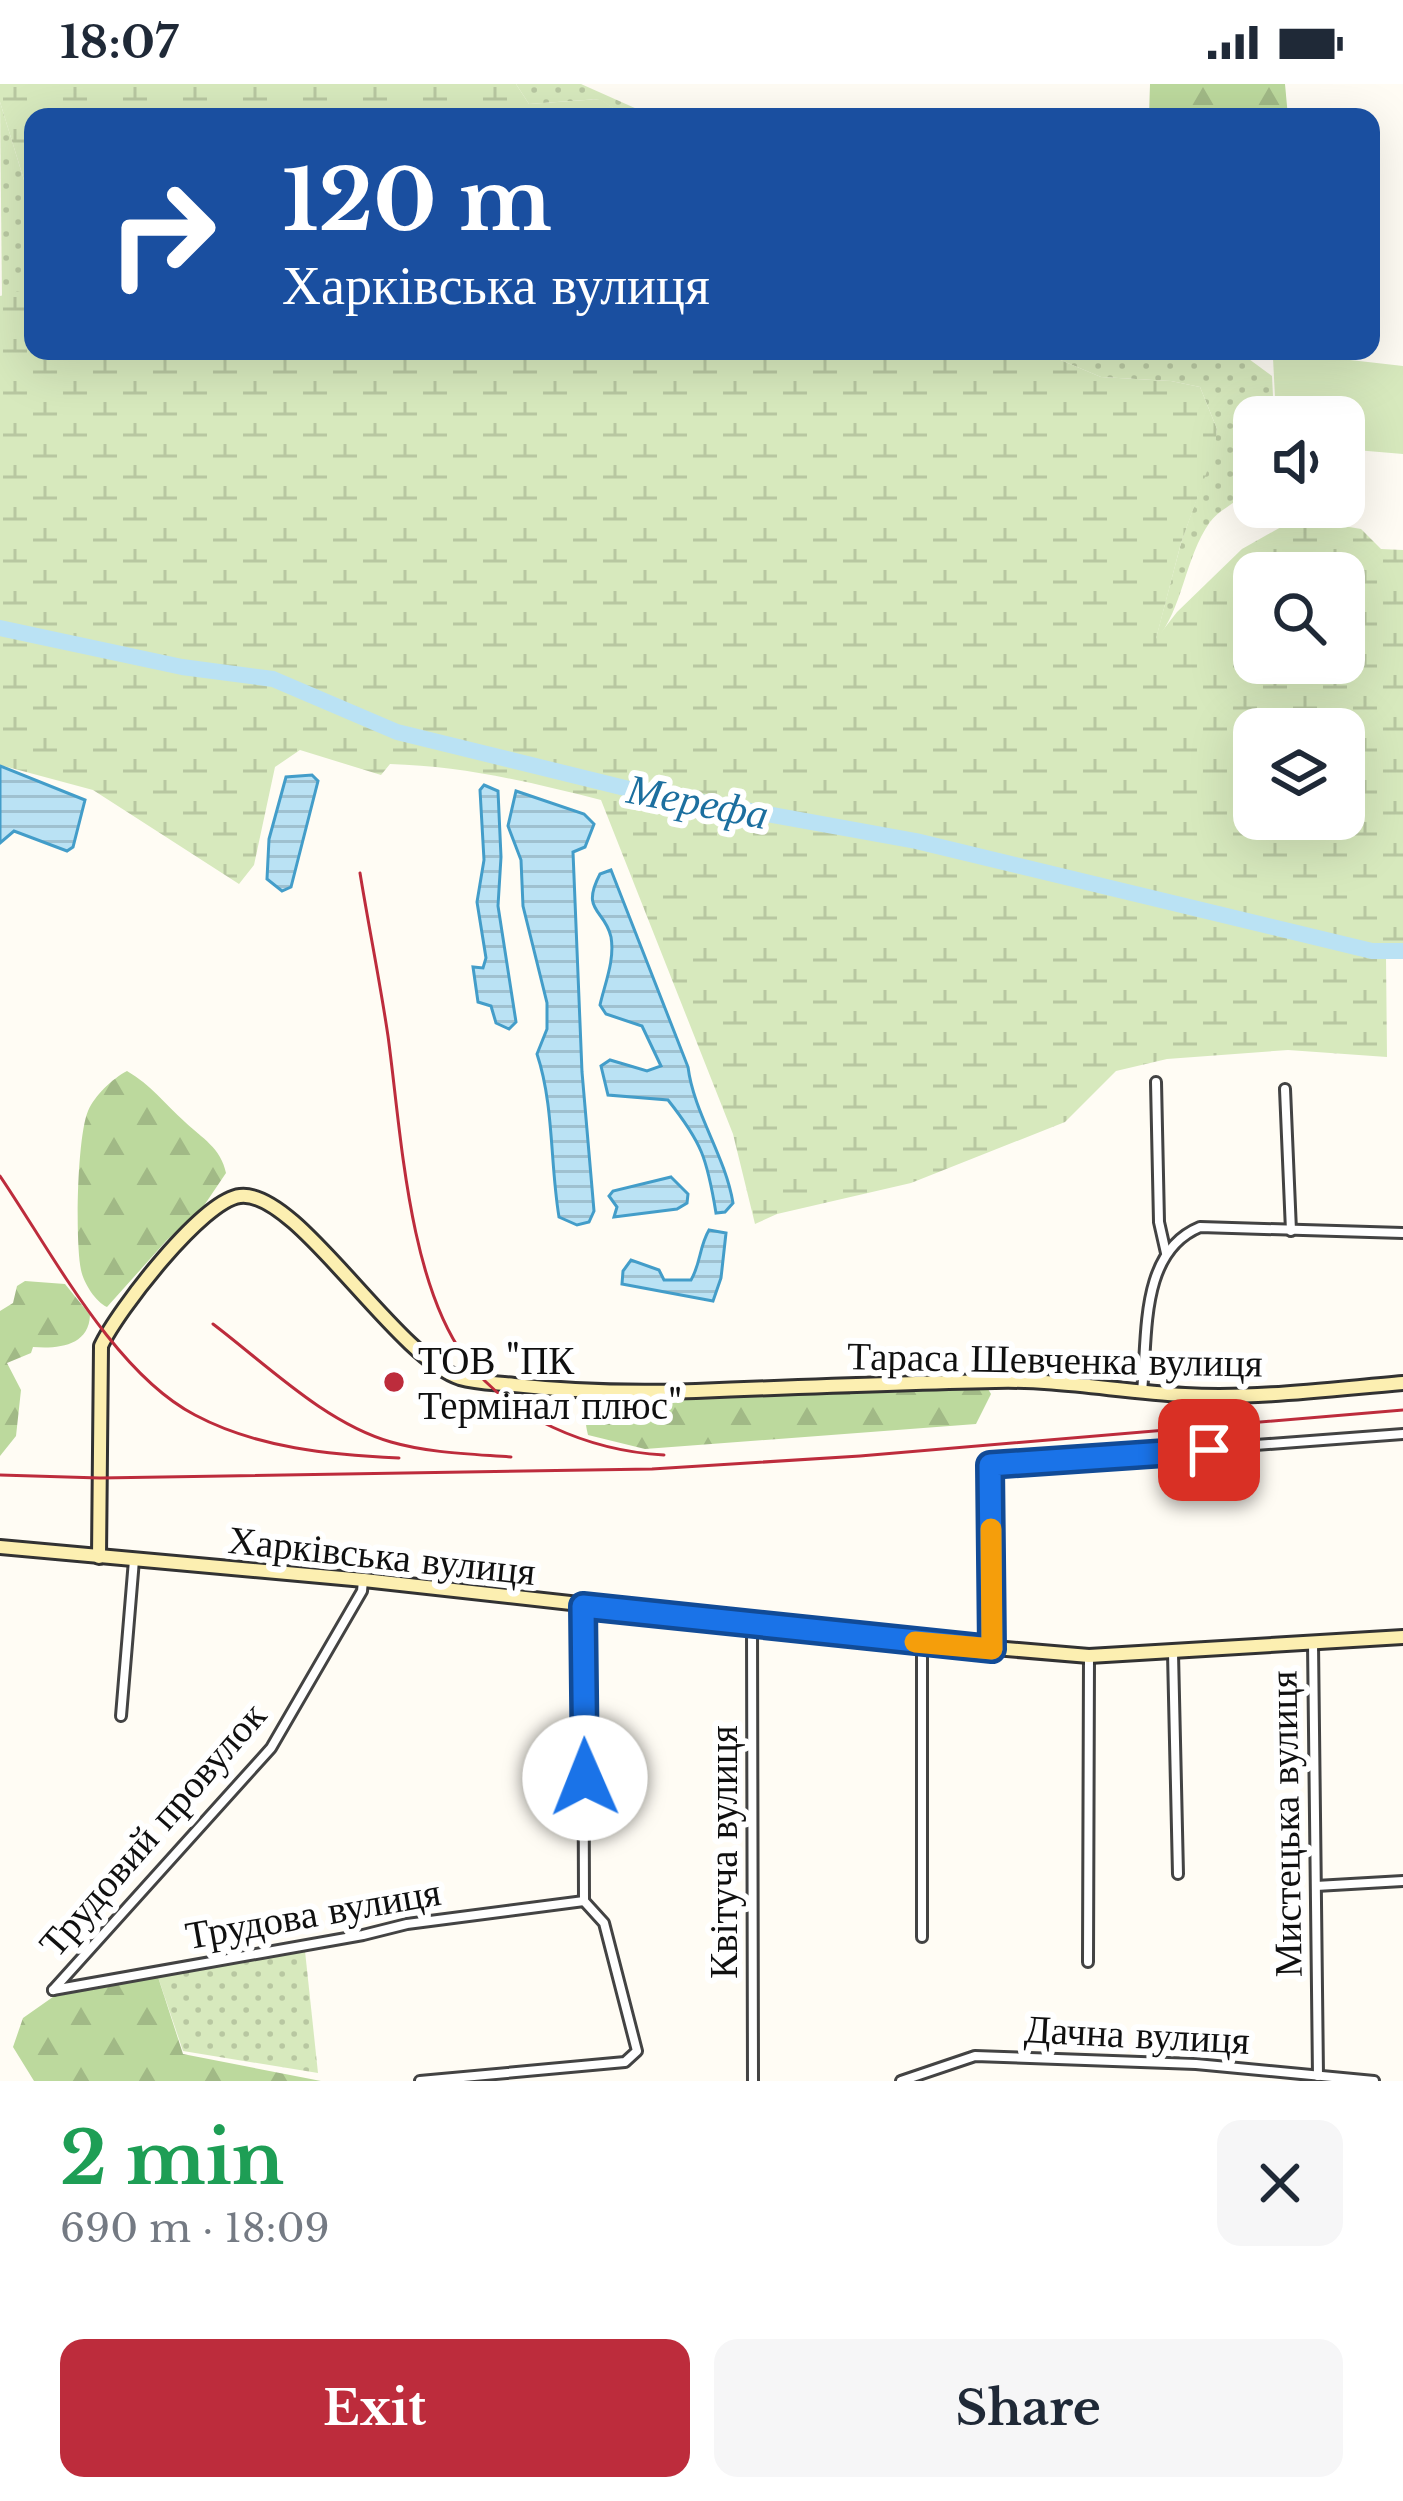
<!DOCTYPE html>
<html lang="en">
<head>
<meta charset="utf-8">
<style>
	:root { --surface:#fff; --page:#f6f6f7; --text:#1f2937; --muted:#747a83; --accent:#bd2c3c }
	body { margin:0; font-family:"Libre Baskerville",serif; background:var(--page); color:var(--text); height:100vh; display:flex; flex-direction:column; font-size:45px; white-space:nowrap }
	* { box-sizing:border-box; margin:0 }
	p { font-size:39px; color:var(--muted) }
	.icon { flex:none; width:66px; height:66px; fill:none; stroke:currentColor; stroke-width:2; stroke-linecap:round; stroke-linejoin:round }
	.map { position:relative; height:1997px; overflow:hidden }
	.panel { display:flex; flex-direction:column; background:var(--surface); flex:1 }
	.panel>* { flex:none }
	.hud { position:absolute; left:24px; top:24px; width:1356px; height:252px; border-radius:24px; box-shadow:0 12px 48px #0002; background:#1a4fa0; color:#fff; overflow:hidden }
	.controls { position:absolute; left:1233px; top:312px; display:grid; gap:24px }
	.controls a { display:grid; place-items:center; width:132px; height:132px; border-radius:24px; background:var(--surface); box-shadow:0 12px 48px #0002; font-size:60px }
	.pin { position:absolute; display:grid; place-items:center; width:102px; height:102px; color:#fff; margin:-51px; border-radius:24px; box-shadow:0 6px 18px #0006 }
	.me { position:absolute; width:132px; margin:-66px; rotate:359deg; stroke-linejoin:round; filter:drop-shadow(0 0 9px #0008) }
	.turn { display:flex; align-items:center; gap:42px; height:252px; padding:0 60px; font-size:54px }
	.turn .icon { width:156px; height:156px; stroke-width:2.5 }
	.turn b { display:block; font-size:84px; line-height:102px }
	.round { display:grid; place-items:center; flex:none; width:126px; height:126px; border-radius:24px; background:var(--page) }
	.head { display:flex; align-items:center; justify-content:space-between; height:204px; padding:0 60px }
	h1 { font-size:72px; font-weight:700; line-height:90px; color:#1e9e55 }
	.button { display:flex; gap:24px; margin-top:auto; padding:24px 60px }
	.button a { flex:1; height:138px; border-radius:24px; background:var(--accent); color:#fff; font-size:48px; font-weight:700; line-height:138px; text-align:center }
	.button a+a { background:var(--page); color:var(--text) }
	.status { display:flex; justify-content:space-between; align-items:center; height:84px; padding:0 60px; background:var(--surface); direction:ltr }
	.status svg { height:33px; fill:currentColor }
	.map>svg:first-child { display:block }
</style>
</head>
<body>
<div class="status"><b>18:07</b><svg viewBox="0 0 49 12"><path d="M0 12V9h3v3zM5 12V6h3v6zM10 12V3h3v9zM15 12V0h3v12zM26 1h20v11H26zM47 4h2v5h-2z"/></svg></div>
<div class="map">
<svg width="1403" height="1997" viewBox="0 0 1403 1997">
	<defs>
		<pattern id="grass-dots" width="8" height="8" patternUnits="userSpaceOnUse" patternTransform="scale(3)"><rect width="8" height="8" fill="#d7e9bd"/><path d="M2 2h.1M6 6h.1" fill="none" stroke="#b8c7a1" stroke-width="1.8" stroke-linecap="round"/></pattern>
		<pattern id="forest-firs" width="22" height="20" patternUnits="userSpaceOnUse" patternTransform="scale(3)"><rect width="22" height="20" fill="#bcd99d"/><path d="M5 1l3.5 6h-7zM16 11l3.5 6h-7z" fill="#a1b986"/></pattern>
		<pattern id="wetland-marsh" width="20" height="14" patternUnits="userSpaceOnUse" patternTransform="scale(3)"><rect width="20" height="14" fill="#d7e9bd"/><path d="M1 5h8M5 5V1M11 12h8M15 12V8" fill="none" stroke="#b8c7a1"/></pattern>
		<pattern id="water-rules" width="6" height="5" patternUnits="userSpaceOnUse" patternTransform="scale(3)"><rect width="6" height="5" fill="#bae2f4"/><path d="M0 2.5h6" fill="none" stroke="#9fc1d0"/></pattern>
	</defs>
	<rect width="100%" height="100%" fill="#fffcf4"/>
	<g fill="url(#grass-dots)">
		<path d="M516,0H581L655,33H627L599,15L529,20Z"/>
		<path d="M0,18L28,109V206L2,214Z"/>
		<path d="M1039,267H1238L1272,292L1274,333H1254C1254,352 1260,383 1252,399C1243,418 1222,422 1210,438C1184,475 1184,523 1155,558L1181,459L1213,368L1217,345L1200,303L1171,297L1101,293Z"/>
		<path d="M305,1867L318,1989L183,1967L158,1893Z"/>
	</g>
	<g fill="url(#forest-firs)">
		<path d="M1150,0H1285L1288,33H1149Z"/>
		<path d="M127,987C151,1001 165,1020 185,1038C202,1054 221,1064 226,1089L201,1126L167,1156L107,1223C96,1218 84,1200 81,1186C75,1158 77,1053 88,1027C95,1011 112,995 127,987Z"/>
		<path d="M25,1197L65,1200L90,1231C89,1262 58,1265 33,1263L31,1269L7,1279L21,1306L16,1352L0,1372V1227L13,1219L17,1202Z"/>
		<path d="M984,1298L991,1310L976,1340L645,1365L588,1351C584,1335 584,1323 598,1312Z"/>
		<path d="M158,1893L183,1970L321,1997H34L13,1963L23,1934L60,1908Z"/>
	</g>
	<path fill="url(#wetland-marsh)" fill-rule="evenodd" d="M0,0H516L529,20L600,15L627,33H33V267H1039L1101,293L1171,297L1200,303L1217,345L1214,368L1181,459L1156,555L1177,528L1242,465L1297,434L1361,445L1381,465L1403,466V873H1386L1387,973L1288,966L1167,975L1116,987L1065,1038L911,1099L777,1130L755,1140L733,1050L601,716C530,698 463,682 390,680L381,691L300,666L275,683L254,781L239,800L93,706L0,681V212L28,205V109L0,18ZM1254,489H1344V579H1254ZM1254,645H1344V735H1254Z"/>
	<path fill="#d7e9bd" d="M1280,268L1403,282V370L1344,365V333H1276L1273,274Z"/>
	<g fill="url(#water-rules)" stroke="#439dc9" stroke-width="3">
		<path d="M0,682L85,716L73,763L67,767L14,747L0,759Z"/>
		<path d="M312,691L318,697L291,803L282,807L267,795L269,755L286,693Z"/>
		<path d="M484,701L498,707L501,773L498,822L516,938L509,945L496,939L491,922L478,918L473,883L483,884L486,874L477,818L484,776L480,706Z"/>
		<path d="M516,707L584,730L594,740L585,763L573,768L582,988L594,1127L589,1138L577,1141L559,1133C550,1079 554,1021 537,970L547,945V919L523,822L521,776L508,742Z"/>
		<path d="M611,786L688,983C694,1030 725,1071 733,1119L725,1128L716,1129C707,1074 702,1059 668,1016L608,1011L601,982L610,976L647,987L661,982L642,942L606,930L600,921C605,899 615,876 611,853C605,825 580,828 600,790Z"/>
		<path d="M671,1093L688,1110L687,1119L677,1125L614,1133L617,1123L609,1112L613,1107Z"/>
		<path d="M709,1146L726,1149L721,1194L713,1217L622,1200L623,1187L631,1176L659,1186L664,1196H691C701,1179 699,1163 709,1146Z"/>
	</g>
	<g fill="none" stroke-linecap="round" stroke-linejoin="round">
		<path stroke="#bae2f4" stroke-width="16" d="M0,544L182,583L273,595L397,648L629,705L916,757L1372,867H1403"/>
		<defs>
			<g id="street">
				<path d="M1156,998L1159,1138L1166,1169"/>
				<path d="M1285,1005L1291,1147"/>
				<path d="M1142,1307C1148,1252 1139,1168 1200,1143L1403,1149"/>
				<path d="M752,1540L753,1997"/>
				<path d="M1313,1559L1318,1992"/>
				<path d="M992,1563L990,1381L1403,1350"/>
				<path d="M1173,1569L1178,1790"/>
				<path d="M121,1632L134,1476"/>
				<path d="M1316,1802L1403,1797"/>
				<path d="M922,1853V1558"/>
				<path d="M1088,1878L1089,1573"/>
				<path d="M53,1906L363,1851L407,1840L584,1817"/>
				<path d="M53,1906L271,1664L362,1507L363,1497"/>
				<path d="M420,1997L625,1978L637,1967L604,1839L584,1817L583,1523"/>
				<path d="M901,1997L975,1972L1196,1980L1374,1997"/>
			</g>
			<g id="secondary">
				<path d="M0,1463L364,1496L911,1557L1089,1572L1403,1553"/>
				<path d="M99,1473L101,1262C117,1227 203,1116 240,1112C297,1105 394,1272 460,1294C477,1299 497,1299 514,1301C575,1308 634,1309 696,1307C795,1303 895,1299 995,1297C1058,1295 1122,1308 1185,1311C1257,1315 1332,1305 1403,1299"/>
			</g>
		</defs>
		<use href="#street" stroke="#434343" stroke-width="14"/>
		<use href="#secondary" stroke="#323232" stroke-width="18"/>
		<use href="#street" stroke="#fff" stroke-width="8"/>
		<use href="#secondary" stroke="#fcefb1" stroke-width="12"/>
		<g stroke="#bd2c3c" stroke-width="3">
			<path d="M360,789C369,844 380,898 388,952C401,1047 408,1194 464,1272C507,1334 591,1367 664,1371"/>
			<path d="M0,1092C51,1167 114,1289 195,1331C257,1364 331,1371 399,1374"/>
			<path d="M213,1240C267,1281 325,1339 391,1358C429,1369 471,1370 511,1373"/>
			<path d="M0,1391L100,1394L652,1385L860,1372L1403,1326"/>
		</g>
	</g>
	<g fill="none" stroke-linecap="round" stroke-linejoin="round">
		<defs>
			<path id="route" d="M585,1694L583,1522L992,1565L990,1381L1209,1366"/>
		</defs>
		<use href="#route" stroke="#114b97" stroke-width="30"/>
		<use href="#route" stroke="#1a73e8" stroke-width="21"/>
		<path stroke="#f59e0b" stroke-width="21" d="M915,1558L992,1565L991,1445"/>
	</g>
	<circle fill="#bd2c3c" stroke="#fff" stroke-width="4.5" cx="394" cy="1298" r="12"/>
	<g text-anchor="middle" stroke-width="12" stroke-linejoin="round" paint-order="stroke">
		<g font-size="39" fill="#101010" stroke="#fff">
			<text transform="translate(1055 1275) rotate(1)" y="14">Тараса Шевченка вулиця</text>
			<text transform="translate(382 1471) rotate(6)" y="14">Харківська вулиця</text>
			<text transform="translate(1285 1740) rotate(-91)" y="14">Мистецька вулиця</text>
			<text transform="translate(152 1745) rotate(-49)" y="14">Трудовий провулок</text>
			<text transform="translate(723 1768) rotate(-90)" y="14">Квітуча вулиця</text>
			<text transform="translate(313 1829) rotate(-10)" y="14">Трудова вулиця</text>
			<text transform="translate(1137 1950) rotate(3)" y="14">Дачна вулиця</text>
		</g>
		<g font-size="39" fill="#101010" stroke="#fff" text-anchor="start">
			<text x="418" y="1290">ТОВ "ПК<tspan x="418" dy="45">Термінал плюс"</tspan></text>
		</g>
		<g font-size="42" font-style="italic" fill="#1c6f9f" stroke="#fff">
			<text transform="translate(698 717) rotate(11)" y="15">Мерефа</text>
		</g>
	</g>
</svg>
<div class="controls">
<a><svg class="icon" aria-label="sound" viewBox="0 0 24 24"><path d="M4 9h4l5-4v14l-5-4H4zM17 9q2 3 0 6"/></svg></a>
<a><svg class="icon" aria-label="search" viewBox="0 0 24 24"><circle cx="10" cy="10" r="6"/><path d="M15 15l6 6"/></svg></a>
<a><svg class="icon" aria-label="layers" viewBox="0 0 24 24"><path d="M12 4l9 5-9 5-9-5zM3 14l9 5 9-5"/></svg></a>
</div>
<div class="pin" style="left:1209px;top:1366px;background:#d93025"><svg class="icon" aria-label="arrive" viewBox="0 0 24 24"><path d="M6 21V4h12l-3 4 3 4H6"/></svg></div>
<svg class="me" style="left:585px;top:1694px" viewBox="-20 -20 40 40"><circle r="19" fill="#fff"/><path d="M0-13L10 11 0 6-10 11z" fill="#1a73e8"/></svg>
<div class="hud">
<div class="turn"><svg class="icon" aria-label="right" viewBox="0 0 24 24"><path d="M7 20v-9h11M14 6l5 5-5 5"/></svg><div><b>120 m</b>Харківська вулиця</div></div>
</div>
</div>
<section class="panel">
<div class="head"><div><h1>2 min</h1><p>690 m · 18:09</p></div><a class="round"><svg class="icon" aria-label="close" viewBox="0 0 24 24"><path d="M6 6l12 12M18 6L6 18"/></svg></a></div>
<div class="button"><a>Exit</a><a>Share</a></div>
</section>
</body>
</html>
